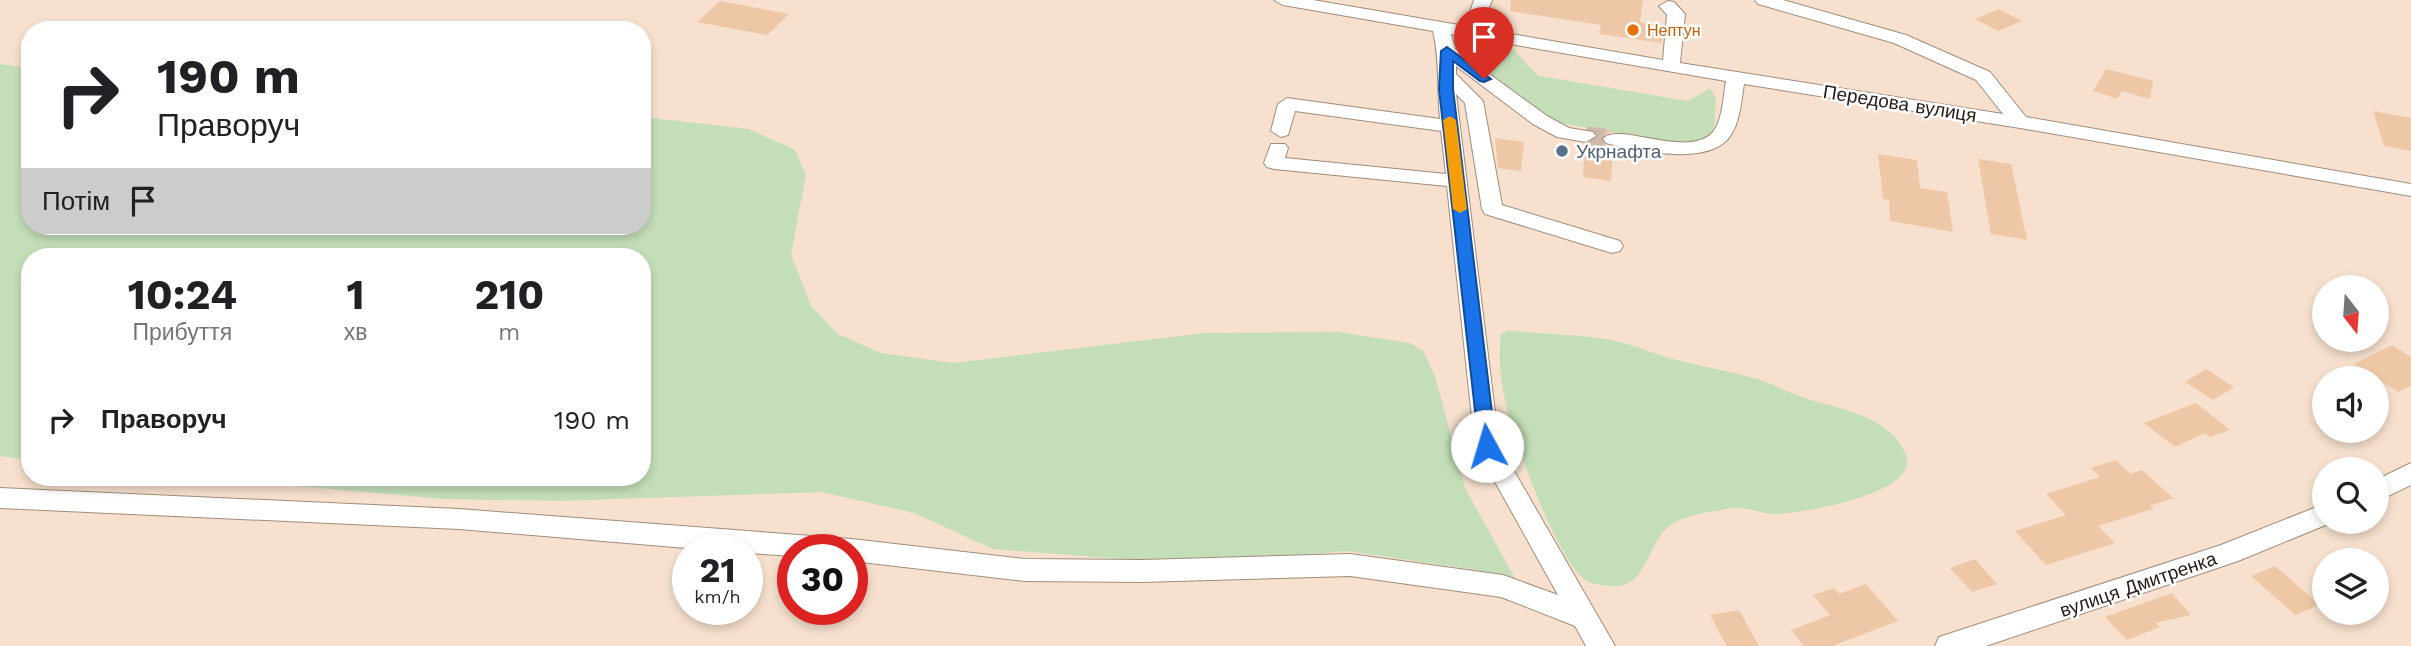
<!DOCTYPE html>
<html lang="uk">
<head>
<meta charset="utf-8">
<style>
	:root { --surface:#fff; --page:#f2f2f2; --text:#202124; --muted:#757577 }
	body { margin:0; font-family:"Work Sans",sans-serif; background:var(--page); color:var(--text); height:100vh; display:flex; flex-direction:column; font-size:26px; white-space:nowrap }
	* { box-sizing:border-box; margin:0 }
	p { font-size:23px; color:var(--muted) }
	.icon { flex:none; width:38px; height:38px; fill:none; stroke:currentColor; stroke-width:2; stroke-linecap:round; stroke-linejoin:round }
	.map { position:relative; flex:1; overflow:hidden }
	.panel { position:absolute; left:21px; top:248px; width:630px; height:238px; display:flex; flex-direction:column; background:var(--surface); border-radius:28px; box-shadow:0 4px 10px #0003 }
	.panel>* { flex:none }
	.banner { position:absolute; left:21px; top:21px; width:630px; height:214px; border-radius:28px; box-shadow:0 4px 10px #0003; background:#fff; color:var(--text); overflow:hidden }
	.needle { width:46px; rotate:163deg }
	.fabs { position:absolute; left:2312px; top:275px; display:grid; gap:14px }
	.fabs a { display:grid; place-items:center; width:77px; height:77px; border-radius:50%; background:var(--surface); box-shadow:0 4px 10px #0003; font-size:35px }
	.speed { position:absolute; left:672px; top:534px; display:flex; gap:14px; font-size:35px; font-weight:700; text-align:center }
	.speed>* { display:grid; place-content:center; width:91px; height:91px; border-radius:50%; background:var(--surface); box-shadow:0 4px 10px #0003; line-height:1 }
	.speed small { font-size:18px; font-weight:400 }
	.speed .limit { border:10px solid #d22; background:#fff; color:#111 }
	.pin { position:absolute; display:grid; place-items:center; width:60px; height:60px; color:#fff; margin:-72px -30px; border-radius:50% 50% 50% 0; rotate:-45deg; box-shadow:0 0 7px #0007 }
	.pin .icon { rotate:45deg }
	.me { position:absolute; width:77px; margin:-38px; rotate:354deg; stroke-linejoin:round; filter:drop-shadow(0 0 5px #0008) }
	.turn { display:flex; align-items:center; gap:24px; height:147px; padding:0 21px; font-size:32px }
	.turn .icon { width:91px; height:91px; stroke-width:2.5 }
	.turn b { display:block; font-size:49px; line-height:60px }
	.then { display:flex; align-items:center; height:66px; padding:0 21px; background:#0003; gap:14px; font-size:26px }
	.eta { display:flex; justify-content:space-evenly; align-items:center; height:119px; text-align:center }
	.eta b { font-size:42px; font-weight:700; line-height:49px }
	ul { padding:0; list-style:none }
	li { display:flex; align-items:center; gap:21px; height:105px; padding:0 21px }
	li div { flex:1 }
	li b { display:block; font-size:26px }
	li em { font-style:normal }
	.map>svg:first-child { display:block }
</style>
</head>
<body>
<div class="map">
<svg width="2411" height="646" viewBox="0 0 2411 646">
	<rect width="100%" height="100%" fill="#f7e1ce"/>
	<g fill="#c4dfb8">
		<path d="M1469,40L1515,50L1529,67L1539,76L1688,101L1710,88L1716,98L1714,130L1704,140L1682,143L1558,123L1537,112L1458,50L1460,42Z"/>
		<path d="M0,64L30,68V226H642V117L749,129L795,150L806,175L791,254L811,306L838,334L881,353L953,363L1205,333L1338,332L1410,343L1423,351L1435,376L1465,488L1517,582L1478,570L1346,551L1196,565L993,549L914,513L822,492L559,501L443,499L210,478H642V257H30V460L0,456Z"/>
		<path d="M1509,330C1543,335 1577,334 1611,340C1632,344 1652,353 1673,359C1701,366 1729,371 1757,379C1772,383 1786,392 1802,397C1837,409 1891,415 1906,455C1921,494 1799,514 1775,514C1761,514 1746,506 1732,508C1712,512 1682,514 1666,529C1647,547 1645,591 1610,586C1603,585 1595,585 1589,582C1560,568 1521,457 1511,424C1503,397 1497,362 1501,334Z"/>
	</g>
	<g fill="#eec8a6">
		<path d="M1511,0H1643L1640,22L1663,26L1662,43L1600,34L1601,25L1510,11Z"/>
		<path d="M720,1L789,14L767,35L697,22Z"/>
		<path d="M1999,9L2022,21L1998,31L1975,19Z"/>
		<path d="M2106,69L2153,81L2150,99L2122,91L2117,99L2093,91Z"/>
		<path d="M2373,111L2411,118V151L2384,146Z"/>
		<path d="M1587,128L1613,131L1600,138L1604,145L1613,147L1611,181L1583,177L1585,145L1599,136L1595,130Z"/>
		<path d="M1495,138L1524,142L1521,171L1498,168Z"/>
		<path d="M1878,154L1917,160L1920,188L1947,192L1953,232L1890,221L1889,200L1883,199Z"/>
		<path d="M1978,159L2011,164L2027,240L1991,234Z"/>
		<path d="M2392,345L2411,357V386L2398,392L2354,364Z"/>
		<path d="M2206,369L2234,387L2213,400L2185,382Z"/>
		<path d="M2196,403L2230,430L2210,437L2205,433L2175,447L2144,423Z"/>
		<path d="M2116,460L2130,474L2142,470L2173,498L2150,506L2153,509L2098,526L2115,543L2046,565L2015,531L2066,515L2046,494L2100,477L2091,468Z"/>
		<path d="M1975,559L1997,584L1972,592L1950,568Z"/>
		<path d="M2275,566L2320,605L2295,615L2251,576Z"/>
		<path d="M1866,584L1898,621L1832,646H1804L1791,630L1830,615L1813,595L1834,588L1839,594Z"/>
		<path d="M2172,593L2191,615L2155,623L2160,627L2127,640L2105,617Z"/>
		<path d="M1739,610L1759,646H1727L1710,615Z"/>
	</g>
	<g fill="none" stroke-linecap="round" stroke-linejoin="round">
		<path stroke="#cdbaa9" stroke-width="19" stroke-dasharray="19 10" stroke-linecap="butt" d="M1586,136L1613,139"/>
		<defs>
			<g id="minor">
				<path d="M1274,0H1313L1465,26L1474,0H1492L1482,29L1663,60L1667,15L1659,6L1668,1L1674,2L1685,14L1680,63L2003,114L1976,80L1894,43L1758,4L1755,0H1783L1906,35L1990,72L2026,117L2411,184V196L2020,128L1744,84C1741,102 1740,126 1727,140C1703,165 1636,151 1606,143L1603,139C1617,121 1687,159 1712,133C1723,121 1723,96 1726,81L1451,34L1455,49L1547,116L1569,128L1593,132L1596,136L1586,142L1557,137L1533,124L1456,66V74L1483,101L1502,205L1620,241L1623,246L1620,251L1612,253L1485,214L1482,209L1465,103L1456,94L1499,445L1615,646H1586L1575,626L1501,597L1350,576L1142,582L1025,581L852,561V550H793V556L747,553V550H710L459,529L0,508V488L459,509L852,539L1025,559L1142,560L1350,554L1503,575L1558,595L1475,446L1447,186L1274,169L1267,167L1264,163L1271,144H1285L1288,148L1285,158L1446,174L1441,131L1295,111L1288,135L1281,137L1271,131L1278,104L1287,98L1440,119C1437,89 1440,60 1433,31L1283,5Z"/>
				<path d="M2411,463V485L2376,502V480Z"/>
				<path d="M2324,504V522H2333L2238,561L1986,646H1935L1939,637L2221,545Z"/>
			</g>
		</defs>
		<use href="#minor" stroke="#a08c7a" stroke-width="2"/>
		<use href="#minor" fill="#fff" fill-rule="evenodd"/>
	</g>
	<path fill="#1a73e8" stroke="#114b97" stroke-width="2" d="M1447,47L1491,79L1484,82L1480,81L1453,61V89L1496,446L1493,451H1481L1479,446L1439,89L1441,51Z"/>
	<path fill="#f59e0b" d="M1450,116L1456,120L1467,209L1460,213L1453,209L1443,120Z"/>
	<circle fill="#e8710a" stroke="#fff" stroke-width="2.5" cx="1633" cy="30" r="7"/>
	<circle fill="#5c6f8a" stroke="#fff" stroke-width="2.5" cx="1562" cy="151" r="7"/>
	<g text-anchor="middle" stroke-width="5" stroke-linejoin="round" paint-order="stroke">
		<g font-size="16" fill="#c56008" stroke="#fff" text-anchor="start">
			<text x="1647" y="36">Нептун</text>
		</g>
		<g font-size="19" fill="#241c15" stroke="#fff">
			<text transform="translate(1900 103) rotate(9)" y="7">Передова вулиця</text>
			<text transform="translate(2138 584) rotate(-19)" y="7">вулиця Дмитренка</text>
		</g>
		<g font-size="19" fill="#4e5e75" stroke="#fff" text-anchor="start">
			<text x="1576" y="158">Укрнафта</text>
		</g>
	</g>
</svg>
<div class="fabs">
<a><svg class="needle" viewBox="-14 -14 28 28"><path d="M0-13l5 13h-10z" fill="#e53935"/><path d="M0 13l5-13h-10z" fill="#757577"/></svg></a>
<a><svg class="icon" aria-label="sound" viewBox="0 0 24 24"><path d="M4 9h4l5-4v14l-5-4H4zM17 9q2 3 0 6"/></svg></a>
<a><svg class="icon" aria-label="search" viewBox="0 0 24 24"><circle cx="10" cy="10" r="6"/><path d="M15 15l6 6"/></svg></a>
<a><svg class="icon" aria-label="layers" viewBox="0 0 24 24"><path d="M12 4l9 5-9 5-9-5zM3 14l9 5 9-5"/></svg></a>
</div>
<div class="speed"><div>21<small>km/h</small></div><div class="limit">30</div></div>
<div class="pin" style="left:1484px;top:79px;background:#d93025"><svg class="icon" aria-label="arrive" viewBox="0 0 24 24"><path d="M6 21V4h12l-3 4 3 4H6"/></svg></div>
<svg class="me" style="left:1487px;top:446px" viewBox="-20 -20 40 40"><circle r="19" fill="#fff"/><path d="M0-13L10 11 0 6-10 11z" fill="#1a73e8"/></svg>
<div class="banner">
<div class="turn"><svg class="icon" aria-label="right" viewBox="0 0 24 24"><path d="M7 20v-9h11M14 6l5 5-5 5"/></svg><div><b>190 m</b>Праворуч</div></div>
<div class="then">Потім<svg class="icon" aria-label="arrive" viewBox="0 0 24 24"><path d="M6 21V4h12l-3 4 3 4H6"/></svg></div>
</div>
<section class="panel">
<div class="eta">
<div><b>10:24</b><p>Прибуття</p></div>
<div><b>1</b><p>хв</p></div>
<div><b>210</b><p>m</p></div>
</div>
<ul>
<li><svg class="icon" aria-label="right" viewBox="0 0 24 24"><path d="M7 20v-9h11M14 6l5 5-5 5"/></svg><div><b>Праворуч</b></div><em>190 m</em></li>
</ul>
</section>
</div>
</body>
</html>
